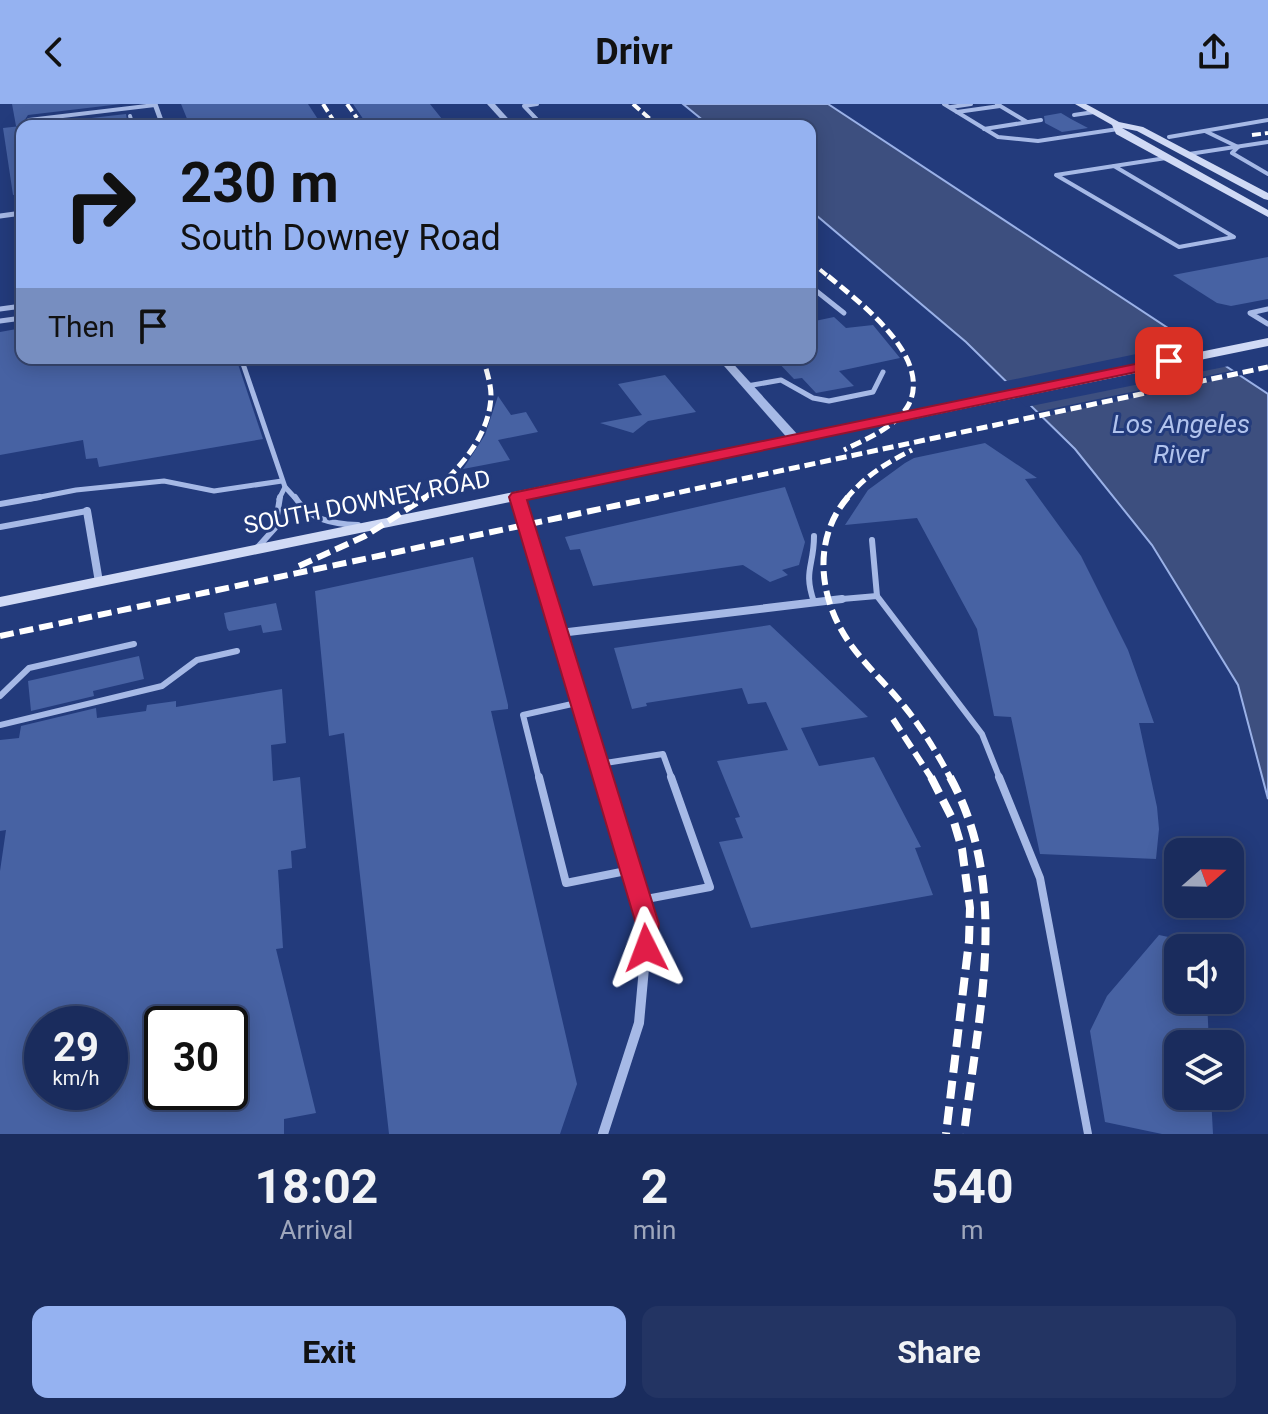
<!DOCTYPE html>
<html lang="en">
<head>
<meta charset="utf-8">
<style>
	:root { --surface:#1a2c5d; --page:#233463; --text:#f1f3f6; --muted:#9fa7bc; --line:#384872; --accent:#95b2f1 }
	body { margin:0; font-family:Roboto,sans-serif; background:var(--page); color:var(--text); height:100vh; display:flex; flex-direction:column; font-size:30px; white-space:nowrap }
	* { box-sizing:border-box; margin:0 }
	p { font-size:26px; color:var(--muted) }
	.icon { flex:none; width:44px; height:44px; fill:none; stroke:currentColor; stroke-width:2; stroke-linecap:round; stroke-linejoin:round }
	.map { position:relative; height:1030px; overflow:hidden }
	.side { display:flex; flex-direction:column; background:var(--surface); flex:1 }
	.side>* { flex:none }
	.banner { position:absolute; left:16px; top:16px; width:800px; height:244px; border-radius:16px; box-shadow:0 4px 20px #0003,0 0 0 2px var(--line); background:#95b2f1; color:#111; overflow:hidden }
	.needle { width:52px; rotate:70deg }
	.fabs { position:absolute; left:1164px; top:734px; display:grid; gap:16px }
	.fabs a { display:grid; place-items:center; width:80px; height:80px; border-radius:16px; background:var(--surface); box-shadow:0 4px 20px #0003,0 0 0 2px var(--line); font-size:40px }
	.speed { position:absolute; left:24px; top:902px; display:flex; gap:16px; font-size:40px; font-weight:700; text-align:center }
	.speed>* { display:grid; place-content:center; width:104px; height:104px; border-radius:50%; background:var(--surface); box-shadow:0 4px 20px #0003,0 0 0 2px var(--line); line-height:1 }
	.speed small { font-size:20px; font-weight:400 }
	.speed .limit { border:4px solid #111; border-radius:12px; background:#fff; color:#111 }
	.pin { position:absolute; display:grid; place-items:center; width:68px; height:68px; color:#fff; margin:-34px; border-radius:16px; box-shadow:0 4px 12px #0006 }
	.me { position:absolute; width:88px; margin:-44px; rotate:357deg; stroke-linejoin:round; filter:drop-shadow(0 0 6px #0008) }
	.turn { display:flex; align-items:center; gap:28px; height:168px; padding:0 32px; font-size:36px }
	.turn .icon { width:104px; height:104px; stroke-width:2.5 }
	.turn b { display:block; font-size:56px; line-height:68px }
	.then { display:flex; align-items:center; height:76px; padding:0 32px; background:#0003; gap:16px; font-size:30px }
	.eta { display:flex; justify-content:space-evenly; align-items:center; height:136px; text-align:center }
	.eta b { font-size:48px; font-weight:700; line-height:56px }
	.cta { display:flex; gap:16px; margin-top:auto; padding:16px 32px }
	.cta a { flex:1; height:92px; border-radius:16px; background:var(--accent); color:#111; font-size:32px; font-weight:700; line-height:92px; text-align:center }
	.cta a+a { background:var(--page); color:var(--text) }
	header { display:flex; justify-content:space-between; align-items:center; height:104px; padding:0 32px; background:var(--accent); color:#111; font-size:36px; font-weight:700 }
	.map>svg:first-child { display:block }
</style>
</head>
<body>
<header><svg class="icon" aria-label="back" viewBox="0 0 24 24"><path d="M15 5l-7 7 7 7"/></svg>Drivr<svg class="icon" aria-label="share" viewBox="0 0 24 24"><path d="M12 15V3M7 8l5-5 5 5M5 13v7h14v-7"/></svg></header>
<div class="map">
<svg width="1268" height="1030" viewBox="0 0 1268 1030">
	<rect width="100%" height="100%" fill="#233b7c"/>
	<path fill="#3d4f7f" stroke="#9ab1e7" stroke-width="2" d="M683,0H828L1268,290V695L1238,581L1152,441L1075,345L966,238L810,106V22H710Z"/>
	<g fill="#233b7c">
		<path d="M1199,237L1234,261L1026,303L1001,278Z"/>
		<path d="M1240,265L1247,270L1037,314L1032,309Z"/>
	</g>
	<g fill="#4762a3" fill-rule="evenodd">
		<path d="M12,0H121L28,11L24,17L30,21L126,10L128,22H22V90L13,91L3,24L21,22H16Z"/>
		<path d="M181,0H308L321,20L190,22Z"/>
		<path d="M353,0H430L442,15L424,17L427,22H368Z"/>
		<path d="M1061,9L1071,15L1088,24L1062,28L1045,19L1044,12Z"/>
		<path d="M1268,153V195L1231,202L1217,199L1173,171Z"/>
		<path d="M834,213L846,224L873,221L900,254L839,267L854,282L816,289L802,274L794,275L774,254H810V218Z"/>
		<path d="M22,224V254H236L263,335L99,363L97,354L86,355L83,336L0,351V228Z"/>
		<path d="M665,271L696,308L648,317L633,329L600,319L642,311L618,280Z"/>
		<path d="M498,292L511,311L526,308L538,328L498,336L510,356L463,365L485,331Z"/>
		<path d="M985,339L1037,374L1025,375L1081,452L1128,546L1154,619H1139L1157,703L1159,725L1156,755L1040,750L1011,613L994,612L977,525L917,414L845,421L868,386L905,359L914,354Z"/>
		<path d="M785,383L805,438L799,461L782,466L788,471L770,478L743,461L593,482L580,445L570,446L565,433Z"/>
		<path d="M473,453L508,601V605L491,607L577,980L560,1030H389L344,629L329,632L315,487Z"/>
		<path d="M276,499L282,526L263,529L261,521L229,527L227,524L224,509Z"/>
		<path d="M770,521L868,613L801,624L819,662L874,653L921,743L915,744L933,791L751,824L719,738L743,734L735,714L740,713L717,657L788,646L766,598L748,600L742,584L646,599L647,602L632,605L614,544Z"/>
		<path d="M139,552L144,575L93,587L94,592L31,607L28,577Z"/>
		<path d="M282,585L286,639L271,641L273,677L300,673L306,744L291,747L292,764L278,766L283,844L276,845L316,1009L284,1015V1030H0V767L6,726L0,727V636L19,634L21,622L96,604L97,614L146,607L147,601L176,597V603ZM42,920H110V988H42ZM162,920H230V988H162Z"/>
		<path d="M1159,831L1178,835V896H1207L1209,940H1178V992H1211L1213,1030H1162L1105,1018L1090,927L1107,892Z"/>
	</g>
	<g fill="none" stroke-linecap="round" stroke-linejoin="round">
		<g stroke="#a6b9e6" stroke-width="4">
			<path d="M537,0L524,2L543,22"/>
			<path d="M944,0L998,33L1038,37L1118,25"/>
			<path d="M997,0L1027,18"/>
			<path d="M951,3L971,0"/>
			<path d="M957,8L1000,2"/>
			<path d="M1074,11L1094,8"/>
			<path d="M130,12L133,22"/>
			<path d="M29,16L155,1"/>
			<path d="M984,25L1041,16"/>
			<path d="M1205,27L1238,43"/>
			<path d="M1169,33L1268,16"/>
			<path d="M1238,43L1232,49L1268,70"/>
			<path d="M1189,50L1268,38"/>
			<path d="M1114,62L1234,133L1179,143L1056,71Z"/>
			<path d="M1114,62L1166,54"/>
		</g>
		<g stroke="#a6b9e6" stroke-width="5">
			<path d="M810,182L844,209"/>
			<path d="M0,205L22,202"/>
			<path d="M1268,205L1250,209L1268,220"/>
			<path d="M0,217L22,214"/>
			<path d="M241,254L285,383L296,395"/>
			<path d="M747,282L781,276L813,294L829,297L873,288L883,268"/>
			<path d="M30,395L76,386L164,377L214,387L282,377"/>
			<path d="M279,395L285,383"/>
		</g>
		<g stroke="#a6b9e6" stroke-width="6">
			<path d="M295,393C309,416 333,420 358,421"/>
			<path d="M0,400L40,393"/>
			<path d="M0,423L87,407"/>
			<path d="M814,432C814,463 803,466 814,498"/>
			<path d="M872,436L877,492"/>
			<path d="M257,444L275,424L280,393"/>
			<path d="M842,495L877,492L982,630L1000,675"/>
			<path d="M0,592L29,564L134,540"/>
			<path d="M0,621L162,582L197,556L237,547"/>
			<path d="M599,660L663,650L672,675"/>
			<path d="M539,675L523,611L581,598"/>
		</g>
		<g stroke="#a6b9e6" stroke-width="8">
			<path d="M539,673L566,779L631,766"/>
			<path d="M999,673L1040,774L1088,1030"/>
			<path d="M641,796L710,783L671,673"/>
		</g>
		<g stroke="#a6b9e6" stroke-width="5">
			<path d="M155,0L163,22"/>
			<path d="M0,112L22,109"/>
		</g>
		<g stroke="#a6b9e6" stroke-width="8">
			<path d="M518,393L604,675"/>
			<path d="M87,407L99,478"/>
			<path d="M560,529L842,495"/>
		</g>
		<path stroke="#a6b9e6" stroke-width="10" d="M603,1030L639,919L648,820L603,673"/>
		<g fill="#a6b9e6" fill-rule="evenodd">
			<path d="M487,0H495L515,22H507Z"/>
			<path d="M717,254H728L798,331V337H790Z"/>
		</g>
		<g fill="#d0daf5" fill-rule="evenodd">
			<path d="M1075,0H1086L1119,18L1143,23L1268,89V96L1264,95L1137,27L1122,24L1268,106V113L1116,30L1112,21Z"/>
			<path d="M1268,234V242L0,503V493Z"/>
		</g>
		<g stroke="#fff" stroke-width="4" stroke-dasharray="9 4" stroke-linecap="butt">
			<path d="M323,0L337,22"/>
			<path d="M347,0L357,14"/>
			<path d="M633,0L658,22"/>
			<path d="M1252,31L1268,29"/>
			<path d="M810,157L830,174"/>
		</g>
		<g stroke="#fff" stroke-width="5" stroke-dasharray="11 5" stroke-linecap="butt">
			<path d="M828,172C859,198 932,252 909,300C897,323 866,335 844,346"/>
			<path d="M423,395C455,371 490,334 491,291C491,280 486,265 483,254"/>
			<path d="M648,395L1268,263"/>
			<path d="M846,395C865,372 886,359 912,346"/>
		</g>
		<g stroke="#fff" stroke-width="6" stroke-dasharray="14 6" stroke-linecap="butt">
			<path d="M848,393C811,436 819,497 851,541C867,563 887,581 904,602C922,624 937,649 951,675"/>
			<path d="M299,462L365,432L426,393"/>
			<path d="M0,532L657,393"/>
			<path d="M893,615L932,675"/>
		</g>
		<g stroke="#fff" stroke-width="8" stroke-dasharray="18 8" stroke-linecap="butt">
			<path d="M931,673L954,718L962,745L970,804L969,837L946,1030"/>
			<path d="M950,673C1011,784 978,910 964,1030"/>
		</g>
	</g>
	<path fill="#e11d48" stroke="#92132f" stroke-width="2" d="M1169,253L1176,257L1174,260L527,396L659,820L654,851L646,854L637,851L634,844L636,820L509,393L512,389Z"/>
	<g text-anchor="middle" stroke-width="6" stroke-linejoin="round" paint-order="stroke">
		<g font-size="24" fill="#fff" stroke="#233b7c">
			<text transform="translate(367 398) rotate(-11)" y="8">SOUTH DOWNEY ROAD</text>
		</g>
		<g font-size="26" font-style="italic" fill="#b1c3ed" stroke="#233b7c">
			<text x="1181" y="329">Los Angeles<tspan x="1181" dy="30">River</tspan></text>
		</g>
	</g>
</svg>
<div class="fabs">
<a><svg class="needle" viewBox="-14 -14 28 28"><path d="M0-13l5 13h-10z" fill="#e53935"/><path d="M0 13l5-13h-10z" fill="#9fa7bc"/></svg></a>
<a><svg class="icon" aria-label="sound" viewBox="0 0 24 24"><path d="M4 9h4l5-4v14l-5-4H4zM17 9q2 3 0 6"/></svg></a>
<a><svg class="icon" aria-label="layers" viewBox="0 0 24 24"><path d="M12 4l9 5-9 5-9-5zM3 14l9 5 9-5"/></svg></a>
</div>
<div class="speed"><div>29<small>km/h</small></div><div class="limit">30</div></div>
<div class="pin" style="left:1169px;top:257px;background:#d93025"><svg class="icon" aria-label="arrive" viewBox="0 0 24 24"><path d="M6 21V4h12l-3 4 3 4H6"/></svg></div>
<svg class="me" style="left:646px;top:844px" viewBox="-20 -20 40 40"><path d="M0-17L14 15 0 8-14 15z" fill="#e11d48" stroke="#fff" stroke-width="4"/></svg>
<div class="banner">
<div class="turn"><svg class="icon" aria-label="right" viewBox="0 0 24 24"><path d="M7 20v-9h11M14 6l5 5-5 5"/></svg><div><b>230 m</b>South Downey Road</div></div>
<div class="then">Then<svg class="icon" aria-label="arrive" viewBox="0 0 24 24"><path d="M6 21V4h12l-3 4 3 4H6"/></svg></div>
</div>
</div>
<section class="side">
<div class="eta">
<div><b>18:02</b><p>Arrival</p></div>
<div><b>2</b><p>min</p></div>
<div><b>540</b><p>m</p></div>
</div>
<div class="cta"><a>Exit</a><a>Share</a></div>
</section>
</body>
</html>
